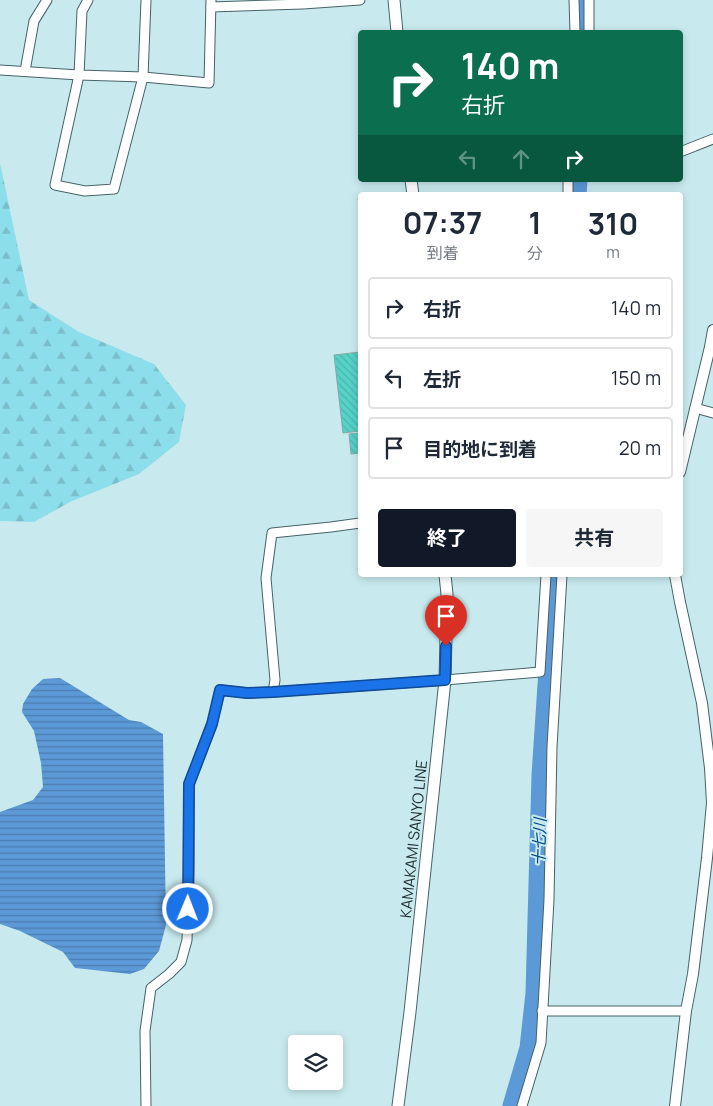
<!DOCTYPE html>
<html lang="ja">
<head>
<meta charset="utf-8">
<style>
	:root { --surface:#fff; --page:#f6f6f7; --text:#1f2937; --muted:#747a83; --line:#e0e1e3; --accent:#111827 }
	body { margin:0; font-family:Manrope,"Noto Sans JP",sans-serif; background:var(--page); color:var(--text); height:100vh; display:flex; flex-direction:column; font-size:19px; white-space:nowrap }
	* { box-sizing:border-box; margin:0 }
	p { font-size:16px; color:var(--muted) }
	.icon { flex:none; width:28px; height:28px; fill:none; stroke:currentColor; stroke-width:2; stroke-linecap:round; stroke-linejoin:round }
	.map { position:relative; flex:1; overflow:hidden }
	.side { position:absolute; left:358px; top:192px; width:325px; height:385px; display:flex; flex-direction:column; background:var(--surface); border-radius:5px; box-shadow:0 2px 8px #0003 }
	.side>* { flex:none }
	.top-card { position:absolute; left:358px; top:30px; width:325px; height:152px; border-radius:5px; box-shadow:0 2px 8px #0003; background:#0b6e4f; color:#fff; overflow:hidden }
	.buttons { position:absolute; left:288px; top:1035px; display:grid; gap:10px }
	.buttons a { display:grid; place-items:center; width:55px; height:55px; border-radius:5px; background:var(--surface); box-shadow:0 2px 8px #0003; font-size:25px }
	.pin { position:absolute; display:grid; place-items:center; width:42px; height:42px; color:#fff; margin:-51px -21px; border-radius:50% 50% 50% 0; rotate:-45deg; box-shadow:0 0 5px #0007 }
	.pin .icon { rotate:45deg }
	.me { position:absolute; width:55px; margin:-28px; rotate:1deg; stroke-linejoin:round; filter:drop-shadow(0 0 4px #0008) }
	.turn { display:flex; align-items:center; gap:18px; height:105px; padding:0 20px; font-size:22px }
	.turn .icon { width:65px; height:65px; stroke-width:2.5 }
	.turn b { display:block; font-size:35px; line-height:42px }
	.lanes { display:flex; align-items:center; height:48px; padding:0 20px; background:#0003; justify-content:center; gap:25px; direction:ltr }
	.lanes .off { opacity:.35 }
	.eta { display:flex; justify-content:space-evenly; align-items:center; height:85px; text-align:center }
	.eta b { font-size:30px; font-weight:700; line-height:35px }
	.primary-button { display:flex; gap:10px; margin-top:auto; padding:10px 20px }
	.primary-button a { flex:1; height:58px; border-radius:5px; background:var(--accent); color:#fff; font-size:20px; font-weight:700; line-height:58px; text-align:center }
	.primary-button a+a { background:var(--page); color:var(--text) }
	ul { padding:0; list-style:none }
	li { display:flex; align-items:center; gap:15px; height:62px; margin:0 10px 8px; padding:0 10px; border:2px solid var(--line); border-radius:5px }
	li div { flex:1 }
	li b { display:block; font-size:19px }
	li em { font-style:normal }
	.map>svg:first-child { display:block }
</style>
</head>
<body>
<div class="map">
<svg width="713" height="1106" viewBox="0 0 713 1106">
	<defs>
		<pattern id="forest-firs" width="22" height="20" patternUnits="userSpaceOnUse" patternTransform="scale(1.25)"><rect width="22" height="20" fill="#8ddeeb"/><path d="M5 1l3.5 6h-7zM16 11l3.5 6h-7z" fill="#79bfca"/></pattern>
		<pattern id="water-rules" width="6" height="5" patternUnits="userSpaceOnUse" patternTransform="scale(1.25)"><rect width="6" height="5" fill="#5c99d7"/><path d="M0 2.5h6" fill="none" stroke="#4c7daf"/></pattern>
		<pattern id="building-back-hatch" width="6" height="6" patternUnits="userSpaceOnUse" patternTransform="scale(1.25)"><rect width="6" height="6" fill="#56d3c8"/><path d="M-1 5l2 2M0 0l6 6M5-1l2 2" fill="none" stroke="#4bb5ac"/></pattern>
	</defs>
	<rect width="100%" height="100%" fill="#c8eaef"/>
	<path fill="url(#forest-firs)" d="M0,163L29,300L79,332L154,364L186,405L179,442L139,474L70,502L34,522L0,521Z"/>
	<path fill="url(#water-rules)" d="M60,678L129,720L141,722L163,734L166,925L159,951L144,969L130,974L75,968L63,952L20,931L0,924V812L33,800L43,787L41,763L34,731L22,712L23,704L32,689L43,679Z"/>
	<g fill="none" stroke-linecap="round" stroke-linejoin="round">
		<g stroke="#5c99d7" stroke-width="19">
			<path d="M580,0L582,32"/>
			<path d="M577,195L578,180"/>
			<path d="M512,1106L529,1048L535,993L541,775L551,625L556,575"/>
		</g>
	</g>
	<g fill="url(#building-back-hatch)" stroke="#87a8a4">
		<path d="M360,352V431L343,433L334,355Z"/>
		<path d="M360,433V453L351,454L349,434Z"/>
	</g>
	<g fill="none" stroke-linecap="round" stroke-linejoin="round">
		<defs>
			<g id="minor">
				<path d="M88,0L82,11L79,75L55,185L85,191L114,189L143,77L146,0"/>
				<path d="M574,0L575,32"/>
				<path d="M589,0V32"/>
				<path d="M211,7L303,4L360,0"/>
				<path d="M0,70L79,75L143,77L209,83L211,0"/>
				<path d="M25,71L34,21L47,0"/>
				<path d="M680,152L713,139"/>
				<path d="M568,195V180"/>
				<path d="M695,408L713,413"/>
				<path d="M273,692L275,680L266,578L272,533L331,527L360,523"/>
				<path d="M542,1011H686"/>
				<path d="M146,1106L145,1031L151,988L169,974L181,962L187,940L189,870V784L212,724L220,690L247,693L273,692L445,680L540,672L546,575"/>
				<path d="M522,1106L541,1043L549,900L552,747L562,575"/>
			</g>
			<g id="tertiary">
				<path d="M680,472L710,347L713,330"/>
				<path d="M675,575L680,602L702,703L710,768L712,803L707,858L693,974L686,1011L675,1106"/>
			</g>
			<g id="secondary">
				<path d="M394,0L397,32"/>
				<path d="M411,180L413,195"/>
				<path d="M398,1106L410,1012L445,680L447,594L445,575"/>
			</g>
		</defs>
		<use href="#minor" stroke="#456368" stroke-width="11"/>
		<use href="#tertiary" stroke="#456368" stroke-width="12"/>
		<use href="#secondary" stroke="#456368" stroke-width="13"/>
		<use href="#minor" stroke="#fff" stroke-width="9"/>
		<use href="#tertiary" stroke="#fff" stroke-width="10"/>
		<use href="#secondary" stroke="#fff" stroke-width="11"/>
	</g>
	<g fill="none" stroke-linecap="round" stroke-linejoin="round">
		<defs>
			<path id="route" d="M188,909L189,784L212,724L220,690L247,693L273,692L445,680L446,646"/>
		</defs>
		<use href="#route" stroke="#114b97" stroke-width="12"/>
		<use href="#route" stroke="#1a73e8" stroke-width="9"/>
	</g>
	<g text-anchor="middle" stroke-width="4" stroke-linejoin="round" paint-order="stroke">
		<g font-size="15" fill="#223032" stroke="#c8eaef">
			<text transform="translate(414 839) rotate(-84)" y="5">KAMAKAMI SANYO LINE</text>
		</g>
		<g font-size="16" font-style="italic" fill="#004981" stroke="#c8eaef">
			<text transform="translate(539 842) rotate(-88)" y="6">十七川</text>
		</g>
	</g>
</svg>
<div class="buttons">
<a><svg class="icon" aria-label="layers" viewBox="0 0 24 24"><path d="M12 4l9 5-9 5-9-5zM3 14l9 5 9-5"/></svg></a>
</div>
<div class="pin" style="left:446px;top:646px;background:#d93025"><svg class="icon" aria-label="arrive" viewBox="0 0 24 24"><path d="M6 21V4h12l-3 4 3 4H6"/></svg></div>
<svg class="me" style="left:188px;top:909px" viewBox="-20 -20 40 40"><circle r="17" fill="#1a73e8" stroke="#fff" stroke-width="3"/><path d="M0-11L8 9 0 5-8 9z" fill="#fff"/></svg>
<div class="top-card">
<div class="turn"><svg class="icon" aria-label="right" viewBox="0 0 24 24"><path d="M7 20v-9h11M14 6l5 5-5 5"/></svg><div><b>140 m</b>右折</div></div>
<div class="lanes"><svg class="icon off" aria-label="left" viewBox="0 0 24 24"><path d="M17 20v-9H6M10 6l-5 5 5 5"/></svg><svg class="icon off" aria-label="ahead" viewBox="0 0 24 24"><path d="M12 20V5M6 11l6-6 6 6"/></svg><svg class="icon" aria-label="right" viewBox="0 0 24 24"><path d="M7 20v-9h11M14 6l5 5-5 5"/></svg></div>
</div>
<section class="side">
<div class="eta">
<div><b>07:37</b><p>到着</p></div>
<div><b>1</b><p>分</p></div>
<div><b>310</b><p>m</p></div>
</div>
<ul>
<li><svg class="icon" aria-label="right" viewBox="0 0 24 24"><path d="M7 20v-9h11M14 6l5 5-5 5"/></svg><div><b>右折</b></div><em>140 m</em></li>
<li><svg class="icon" aria-label="left" viewBox="0 0 24 24"><path d="M17 20v-9H6M10 6l-5 5 5 5"/></svg><div><b>左折</b></div><em>150 m</em></li>
<li><svg class="icon" aria-label="arrive" viewBox="0 0 24 24"><path d="M6 21V4h12l-3 4 3 4H6"/></svg><div><b>目的地に到着</b></div><em>20 m</em></li>
</ul>
<div class="primary-button"><a>終了</a><a>共有</a></div>
</section>
</div>
</body>
</html>
